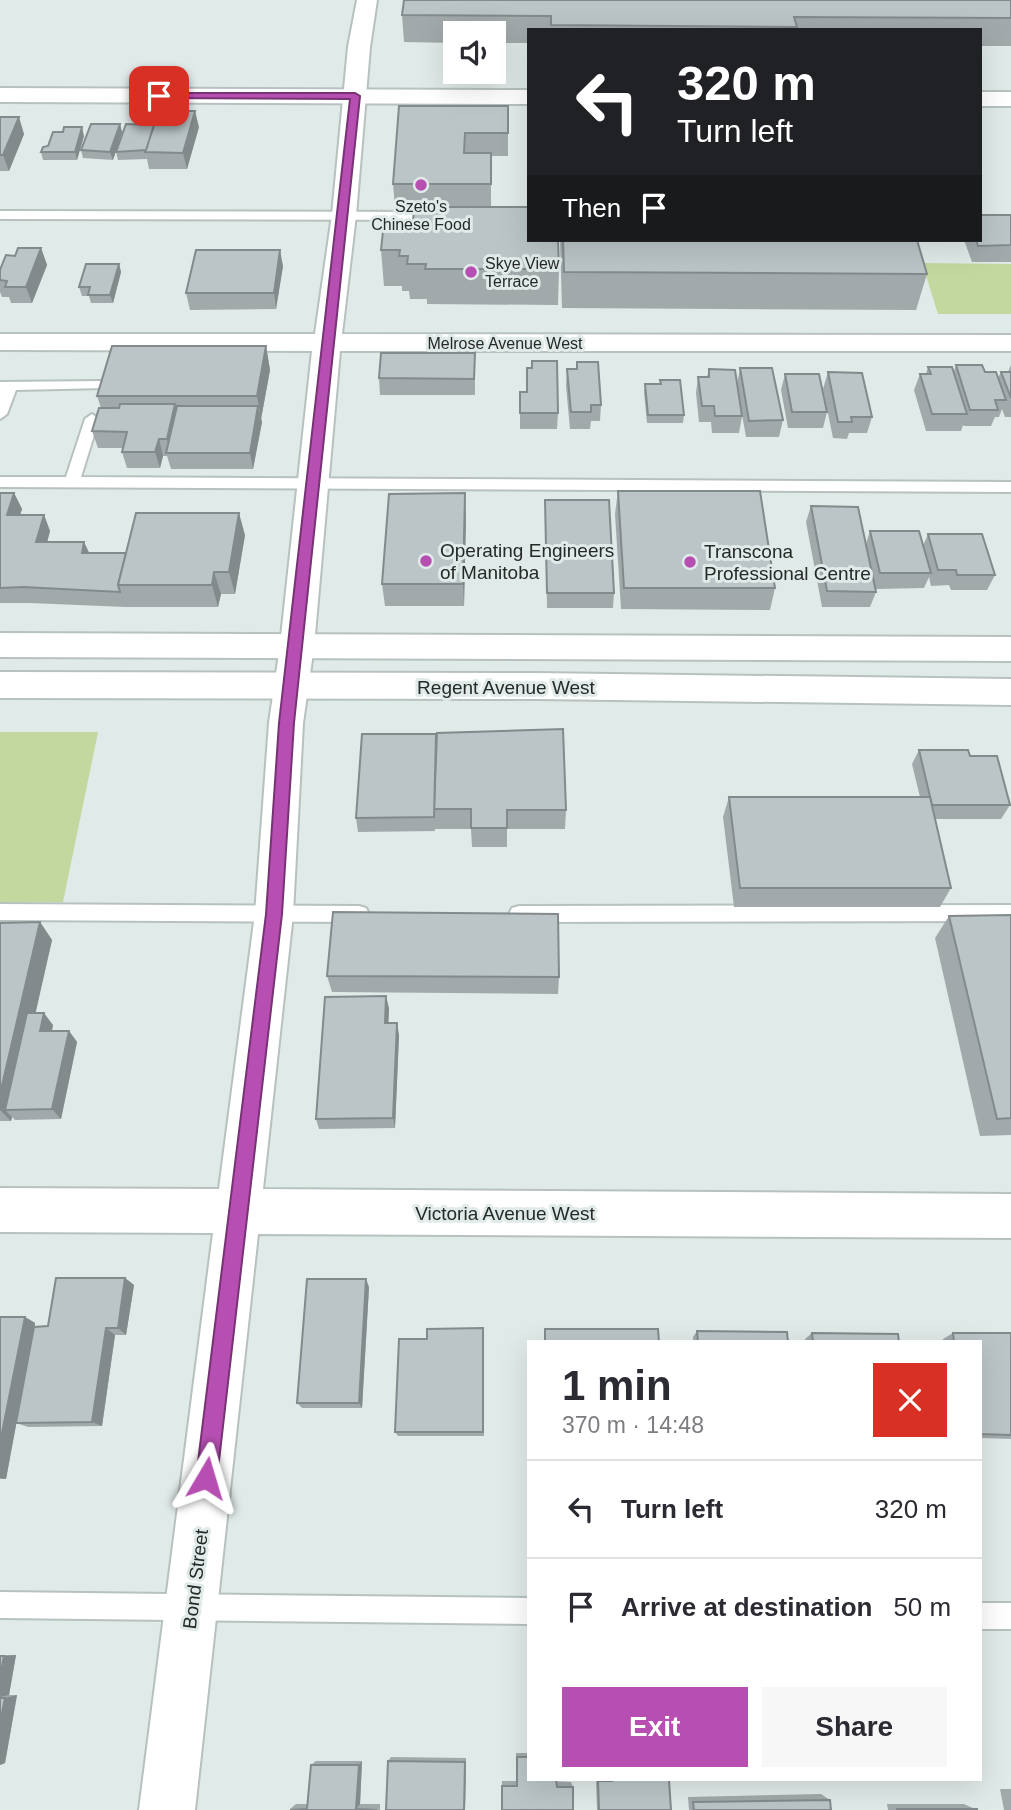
<!DOCTYPE html>
<html lang="en">
<head>
<meta charset="utf-8">
<style>
	:root { --surface:#fff; --page:#f7f7f7; --text:#2b2b33; --muted:#7c7c81; --line:#e1e1e2; --accent:#b74fb3 }
	body { margin:0; font-family:Helvetica,sans-serif; background:var(--page); color:var(--text); height:100vh; display:flex; flex-direction:column; font-size:26px; white-space:nowrap }
	* { box-sizing:border-box; margin:0 }
	p { font-size:23px; color:var(--muted) }
	.icon { flex:none; width:38px; height:38px; fill:none; stroke:currentColor; stroke-width:2; stroke-linecap:round; stroke-linejoin:round }
	.map { position:relative; flex:1; overflow:hidden }
	.panel { position:absolute; left:527px; top:1340px; width:455px; height:441px; display:flex; flex-direction:column; background:var(--surface); border-radius:0px; box-shadow:0 7px 28px #0002 }
	.panel>* { flex:none }
	.hud { position:absolute; left:527px; top:28px; width:455px; height:214px; border-radius:0px; box-shadow:0 7px 28px #0002; background:#202124; color:#fff; overflow:hidden }
	.tools { position:absolute; left:443px; top:21px; display:grid; gap:14px }
	.tools a { display:grid; place-items:center; width:63px; height:63px; border-radius:0px; background:var(--surface); box-shadow:0 7px 28px #0002; font-size:35px }
	.pin { position:absolute; display:grid; place-items:center; width:60px; height:60px; color:#fff; margin:-30px; border-radius:14px; box-shadow:0 4px 10px #0006 }
	.me { position:absolute; width:77px; margin:-38px; rotate:7deg; stroke-linejoin:round; filter:drop-shadow(0 0 5px #0008) }
	.turn { display:flex; align-items:center; gap:24px; height:147px; padding:0 35px; font-size:32px }
	.turn .icon { width:91px; height:91px; stroke-width:2.5 }
	.turn b { display:block; font-size:49px; line-height:60px }
	.then { display:flex; align-items:center; height:66px; padding:0 35px; background:#0003; gap:14px; font-size:26px }
	.round { display:grid; place-items:center; flex:none; width:74px; height:74px; border-radius:0px; background:var(--page) }
	.head { display:flex; align-items:center; justify-content:space-between; height:119px; padding:0 35px }
	h1 { font-size:42px; font-weight:800; line-height:52px }
	.primary-button { display:flex; gap:14px; margin-top:auto; padding:14px 35px }
	.primary-button a { flex:1; height:80px; border-radius:0px; background:var(--accent); color:#fff; font-size:28px; font-weight:800; line-height:80px; text-align:center }
	.primary-button a+a { background:var(--page); color:var(--text) }
	ul { padding:0; list-style:none }
	li { display:flex; align-items:center; gap:21px; height:98px; padding:0 35px; border-top:2px solid var(--line) }
	li div { flex:1 }
	li b { display:block; font-size:26px }
	li em { font-style:normal }
	.map>svg:first-child { display:block }
</style>
</head>
<body>
<div class="map">
<svg width="1011" height="1810" viewBox="0 0 1011 1810">
	<rect width="100%" height="100%" fill="#e0eae8"/>
	<g fill="#c3d89e">
		<path d="M922,263L1011,264V314H938Z"/>
		<path d="M0,732H98L63,902H0Z"/>
	</g>
	<g fill="none" stroke-linecap="round" stroke-linejoin="round">
		<defs>
			<g id="service">
				<path d="M0,211L440,212L446,216L440,220L0,219Z"/>
				<path d="M102,381L109,385L107,388L16,390L7,414L0,419V382Z"/>
				<path d="M92,414L99,419L81,477L1011,482V492L0,487V477H66L85,419Z"/>
				<path d="M0,904L359,906L366,908L369,914L366,920L359,922L0,920Z"/>
				<path d="M1011,905V921L519,922L512,920L509,914L512,908L519,906Z"/>
				<path d="M0,1592L528,1598V1624L0,1618Z"/>
				<rect x="980" y="1603" width="31" height="26"/>
			</g>
			<path id="minor" d="M357,0H377L370,47L356,215L342,334L1011,335V351H340L314,646L303,723L293,914L263,1189L1011,1194V1238L258,1234L195,1810H139L213,1233L0,1232V1188L219,1189L255,914L269,723L280,646L312,351L0,350V334H315L332,215L348,47Z"/>
			<g id="tertiary">
				<path d="M0,88L528,90V104L0,102Z"/>
				<rect x="980" y="92" width="31" height="14"/>
			</g>
			<g id="secondary">
				<path d="M0,633L1011,637V661L0,657Z"/>
				<path d="M0,672L536,673L1011,679V705L536,699L0,698Z"/>
			</g>
		</defs>
		<use href="#service" stroke="#b7c1bf" stroke-width="4"/>
		<use href="#minor" stroke="#b7c1bf" stroke-width="4"/>
		<use href="#tertiary" stroke="#b7c1bf" stroke-width="4"/>
		<use href="#secondary" stroke="#b7c1bf" stroke-width="4"/>
		<use href="#service" fill="#fff" fill-rule="evenodd"/>
		<use href="#minor" fill="#fff" fill-rule="evenodd"/>
		<use href="#tertiary" fill="#fff" fill-rule="evenodd"/>
		<use href="#secondary" fill="#fff" fill-rule="evenodd"/>
	</g>
	<g fill="#a1a9ab">
		<path d="M1011,0V46H980V30H528V43H494V33H455V43L404,42L402,15Z"/>
		<path d="M399,106H508V156H491V207H395L393,184Z"/>
		<path d="M0,117L24,134L9,171H0Z"/>
		<path d="M120,124L122,132L113,160L83,158L81,150Z"/>
		<path d="M199,127L187,169H149L147,159L118,160L116,152Z"/>
		<path d="M84,136L77,160H43L41,152L48,146Z"/>
		<path d="M1011,215V262H972L964,240H980Z"/>
		<path d="M384,222L559,269L558,305L427,304V299H410L409,291H402V286H384L381,250Z"/>
		<path d="M560,240H917L927,274L916,310L562,308Z"/>
		<path d="M41,248L47,265L32,303H11L9,297H2L0,292V270L15,256Z"/>
		<path d="M119,264L121,272L113,303H91L89,296H82L79,287Z"/>
		<path d="M283,266L276,309L190,310L186,293Z"/>
		<path d="M266,346L270,370L261,419L262,422L253,469H171L167,456H163L160,468H127L122,452L123,448H98L92,431L101,408L97,396Z"/>
		<path d="M475,353V395H380L379,378Z"/>
		<path d="M577,362L601,405L600,421H591L590,429H570L566,386L567,369H576Z"/>
		<path d="M956,365L985,372L998,378L1001,372H1008L1011,365V417H1005L1002,409L999,417H995L991,426H964L963,425L961,431H926L914,390L920,374H926L928,367L954,371Z"/>
		<path d="M740,368L783,420L779,437H746L738,392L742,416L739,433H712L711,422H699L696,393L698,377H707L709,369L737,384Z"/>
		<path d="M828,372L872,417L867,433H849L847,439L833,438L823,389Z"/>
		<path d="M785,374L827,412L823,428H788L781,390Z"/>
		<path d="M660,380L684,415L683,423H647L644,392L645,384H660Z"/>
		<path d="M520,392L558,413L557,429H520Z"/>
		<path d="M618,491L775,588L770,610L621,609L615,514Z"/>
		<path d="M0,493H14L22,509L20,515H44L50,531L47,542H84L89,553H126L245,535L235,594H221L218,607H126L30,603H0Z"/>
		<path d="M545,500L614,593L613,608H547Z"/>
		<path d="M811,506L866,544L870,531L923,546L928,534L995,575L987,590H951L949,585L931,586L929,577L924,588L876,589V592L870,607H822L806,522Z"/>
		<path d="M466,516L464,606H385L382,584Z"/>
		<path d="M362,734L566,810L565,829H507V847H472L471,829H435V831L358,832L356,818Z"/>
		<path d="M919,750L970,756L1010,805L1001,819H935L951,888L940,907H734L723,817L729,797H920L912,764Z"/>
		<path d="M1011,915V1135L980,1136L935,938L949,916Z"/>
		<path d="M40,922L52,940L35,1013L53,1025L52,1031H69L77,1042L61,1119L15,1120L12,1117L11,1121H0V923Z"/>
		<path d="M327,976L559,977L558,994L332,992Z"/>
		<path d="M389,1008L388,1023L399,1035L395,1128L319,1129L316,1119Z"/>
		<path d="M125,1278L134,1285L126,1335H115L102,1426L28,1427L16,1423L18,1414L6,1479H0V1317H25L35,1323V1327L48,1326Z"/>
		<path d="M369,1287L362,1408H302L297,1403Z"/>
		<path d="M483,1328L484,1436H398L395,1432L427,1339Z"/>
		<path d="M697,1331L788,1342H693V1337Z"/>
		<path d="M812,1333L899,1342H805V1339Z"/>
		<path d="M953,1333H1011V1439L980,1438V1342H943V1339Z"/>
		<path d="M0,1655H16L9,1695H17L5,1763L0,1765Z"/>
		<path d="M516,1753H528V1780L571,1782L573,1787L502,1810V1781H516Z"/>
		<path d="M391,1757L466,1758L465,1810H386L388,1761Z"/>
		<path d="M316,1761H362L360,1804H380V1810L290,1809L296,1804H307L311,1765Z"/>
		<path d="M596,1780H669L671,1810H597Z"/>
		<path d="M1000,1789H1011V1810H1004Z"/>
		<path d="M821,1794L830,1800L831,1810H689L688,1797Z"/>
		<path d="M887,1804H964L977,1810H888Z"/>
	</g>
	<g fill="#838a8b">
		<path d="M195,111L199,127L187,169L183,153Z"/>
		<path d="M19,117L24,134L9,171L3,155Z"/>
		<path d="M120,124L122,132L113,160L110,152Z"/>
		<path d="M82,127L84,136L77,160L75,152Z"/>
		<path d="M41,248L47,265L32,303L26,287Z"/>
		<path d="M280,250L283,266L276,309L274,293Z"/>
		<path d="M119,264L121,272L113,303L110,295Z"/>
		<path d="M266,346L270,370L261,419L257,396Z"/>
		<path d="M175,404L180,421L170,453L167,439Z"/>
		<path d="M258,406L262,422L253,469L250,453Z"/>
		<path d="M159,439L163,456L160,468L155,452Z"/>
		<path d="M14,493L22,509L15,531L7,515Z"/>
		<path d="M465,493L466,516L464,606L463,584Z"/>
		<path d="M239,513L245,535L235,594L229,572Z"/>
		<path d="M44,515L50,531L43,558L36,542Z"/>
		<path d="M84,542L91,557L82,553Z"/>
		<path d="M214,572L221,594L218,607L212,585Z"/>
		<path d="M40,922L52,940L14,1109L5,1110L12,1117L11,1121L0,1110V1094Z"/>
		<path d="M386,996L389,1008L388,1035L385,1023Z"/>
		<path d="M44,1013L53,1025L49,1042L40,1031Z"/>
		<path d="M397,1023L399,1035L395,1128L393,1118Z"/>
		<path d="M69,1031L77,1042L61,1119L52,1109Z"/>
		<path d="M125,1278L134,1285L126,1335L118,1328Z"/>
		<path d="M366,1279L369,1287L362,1408L359,1403Z"/>
		<path d="M25,1317L35,1323L6,1479L0,1478V1443Z"/>
		<path d="M106,1328L115,1335L102,1426L92,1422Z"/>
		<path d="M16,1655L9,1695L0,1697V1677L4,1656Z"/>
		<path d="M17,1695L5,1763L0,1765V1723L5,1698Z"/>
		<path d="M466,1758L465,1810H464L465,1762Z"/>
		<path d="M362,1761L360,1804L356,1809L359,1765Z"/>
	</g>
	<g fill="#bbc5c7" stroke="#838a8b" stroke-width="2">
		<path d="M404,0H1011V18L794,17L797,27L551,25V16L402,15Z"/>
		<path d="M399,106H508V133H465L464,153H491V184H393Z"/>
		<path d="M158,111H195L183,153L145,152Z"/>
		<path d="M0,117H19L3,155H0Z"/>
		<path d="M91,124H120L110,152L81,150Z"/>
		<path d="M126,124L154,125L146,150L116,152Z"/>
		<path d="M64,127H82L75,152H41L43,147L48,146L53,132H63Z"/>
		<path d="M414,207H528V240H558L559,269H425L426,264H407L408,256H399L400,250H381L384,222H413Z"/>
		<path d="M980,215H1011V245L978,246L976,240H980Z"/>
		<path d="M563,240H917L927,274L564,272Z"/>
		<path d="M18,248H41L26,287H5L7,281L0,280V270L6,255L15,256Z"/>
		<path d="M196,250H280L274,293H186Z"/>
		<path d="M86,264H119L110,295H88L90,287H79Z"/>
		<path d="M112,346H266L257,396H97Z"/>
		<path d="M381,353H475L474,379L379,378Z"/>
		<path d="M532,361H557L558,413H520V392H527V368H532Z"/>
		<path d="M577,362H598L601,405H591V412H571L567,369H577Z"/>
		<path d="M956,365H982L985,372H996L1006,400H995L998,410H970Z"/>
		<path d="M928,367H952L967,414H932L920,374H931Z"/>
		<path d="M740,368H772L783,420L749,421Z"/>
		<path d="M709,369L735,370L742,416H715L714,406H702L698,377H709Z"/>
		<path d="M828,372L862,373L872,417H851L852,422H838Z"/>
		<path d="M1001,372H1011V398Z"/>
		<path d="M785,374H819L827,412H792Z"/>
		<path d="M660,380H680L684,415H648L645,384H661Z"/>
		<path d="M120,404H175L167,439H159L155,452H122L127,432L92,431L99,408H119Z"/>
		<path d="M177,406H258L250,453H166Z"/>
		<path d="M618,491H760L775,588H624Z"/>
		<path d="M0,493H14L7,515H44L36,542H84L82,553H126L118,585L120,592L23,587L0,588Z"/>
		<path d="M465,493L463,584H382L389,494Z"/>
		<path d="M545,500H609L614,593H547Z"/>
		<path d="M811,506L858,507L876,592L827,591Z"/>
		<path d="M136,513H239L229,572H214L212,585H118Z"/>
		<path d="M870,531H919L931,573H880Z"/>
		<path d="M928,534H982L995,575H957L956,570H938Z"/>
		<path d="M563,729L566,810H507V828H471V809H434L437,733Z"/>
		<path d="M362,734H436L434,817L356,818Z"/>
		<path d="M919,750H968L970,756H997L1010,805H932Z"/>
		<path d="M729,797H930L951,888H740Z"/>
		<path d="M333,912L558,914L559,977L327,976Z"/>
		<path d="M1011,915V1118L997,1119L949,916Z"/>
		<path d="M40,922L0,1094V923Z"/>
		<path d="M386,996L385,1023H397L393,1118L316,1119L325,997Z"/>
		<path d="M27,1013H44L40,1031H69L52,1109L5,1110Z"/>
		<path d="M56,1278H125L118,1328H106L92,1422L16,1423L34,1327L48,1326Z"/>
		<path d="M307,1279H366L359,1403H297Z"/>
		<path d="M0,1317H25L0,1443Z"/>
		<path d="M483,1328V1432H395L399,1339H427V1329Z"/>
		<path d="M545,1329H658L659,1342H545Z"/>
		<path d="M697,1331L787,1332L788,1342H698Z"/>
		<path d="M812,1333L898,1334L899,1342H813Z"/>
		<path d="M953,1333H1011V1435L980,1434V1342H954Z"/>
		<path d="M0,1656H4L0,1677Z"/>
		<path d="M0,1698H5L0,1723Z"/>
		<path d="M517,1757H528V1780H556L557,1787H573V1810H502V1786H517Z"/>
		<path d="M388,1761L465,1762L464,1810H386Z"/>
		<path d="M311,1765H359L356,1809L377,1810H290L307,1809Z"/>
		<path d="M612,1780H669L671,1810H599L598,1781H612Z"/>
		<path d="M830,1800L831,1810H694L693,1802Z"/>
		<rect x="897" y="1809" width="80" height="1"/>
	</g>
	<path fill="#b74fb3" stroke="#773374" stroke-width="2" d="M159,93H355L360,96L294,723L282,914L217,1478L214,1486L206,1489L199,1486L196,1478L266,914L279,723L350,99L156,98L154,96Z"/>
	<g fill="#b74fb3" stroke="#e0eae8" stroke-width="2.5">
		<circle cx="421" cy="185" r="7"/>
		<circle cx="471" cy="272" r="7"/>
		<circle cx="426" cy="561" r="7"/>
		<circle cx="690" cy="562" r="7"/>
	</g>
	<g text-anchor="middle" stroke-width="6" stroke-linejoin="round" paint-order="stroke">
		<g font-size="16" fill="#252928" stroke="#e0eae8">
			<text x="421" y="212">Szeto's<tspan x="421" dy="18">Chinese Food</tspan></text>
			<text x="485" y="269" text-anchor="start">Skye View<tspan x="485" dy="18">Terrace</tspan></text>
		</g>
		<g font-size="16" fill="#252928" stroke="#e0eae8">
			<text x="505" y="349">Melrose Avenue West</text>
		</g>
		<g font-size="19" fill="#252928" stroke="#e0eae8" text-anchor="start">
			<text x="440" y="557">Operating Engineers<tspan x="440" dy="22">of Manitoba</tspan></text>
			<text x="704" y="558">Transcona<tspan x="704" dy="22">Professional Centre</tspan></text>
		</g>
		<g font-size="19" fill="#252928" stroke="#e0eae8">
			<text x="506" y="694">Regent Avenue West</text>
			<text x="505" y="1220">Victoria Avenue West</text>
			<text transform="translate(195 1579) rotate(-83)" y="7">Bond Street</text>
		</g>
	</g>
</svg>
<div class="tools">
<a><svg class="icon" aria-label="sound" viewBox="0 0 24 24"><path d="M4 9h4l5-4v14l-5-4H4zM17 9q2 3 0 6"/></svg></a>
</div>
<div class="pin" style="left:159px;top:96px;background:#d93025"><svg class="icon" aria-label="arrive" viewBox="0 0 24 24"><path d="M6 21V4h12l-3 4 3 4H6"/></svg></div>
<svg class="me" style="left:206px;top:1478px" viewBox="-20 -20 40 40"><path d="M0-17L14 15 0 8-14 15z" fill="#b74fb3" stroke="#fff" stroke-width="4"/></svg>
<div class="hud">
<div class="turn"><svg class="icon" aria-label="left" viewBox="0 0 24 24"><path d="M17 20v-9H6M10 6l-5 5 5 5"/></svg><div><b>320 m</b>Turn left</div></div>
<div class="then">Then<svg class="icon" aria-label="arrive" viewBox="0 0 24 24"><path d="M6 21V4h12l-3 4 3 4H6"/></svg></div>
</div>
<section class="panel">
<div class="head"><div><h1>1 min</h1><p>370 m · 14:48</p></div><a class="round" style="background:#d93025;color:#fff"><svg class="icon" aria-label="close" viewBox="0 0 24 24"><path d="M6 6l12 12M18 6L6 18"/></svg></a></div>
<ul>
<li><svg class="icon" aria-label="left" viewBox="0 0 24 24"><path d="M17 20v-9H6M10 6l-5 5 5 5"/></svg><div><b>Turn left</b></div><em>320 m</em></li>
<li><svg class="icon" aria-label="arrive" viewBox="0 0 24 24"><path d="M6 21V4h12l-3 4 3 4H6"/></svg><div><b>Arrive at destination</b></div><em>50 m</em></li>
</ul>
<div class="primary-button"><a>Exit</a><a>Share</a></div>
</section>
</div>
</body>
</html>
